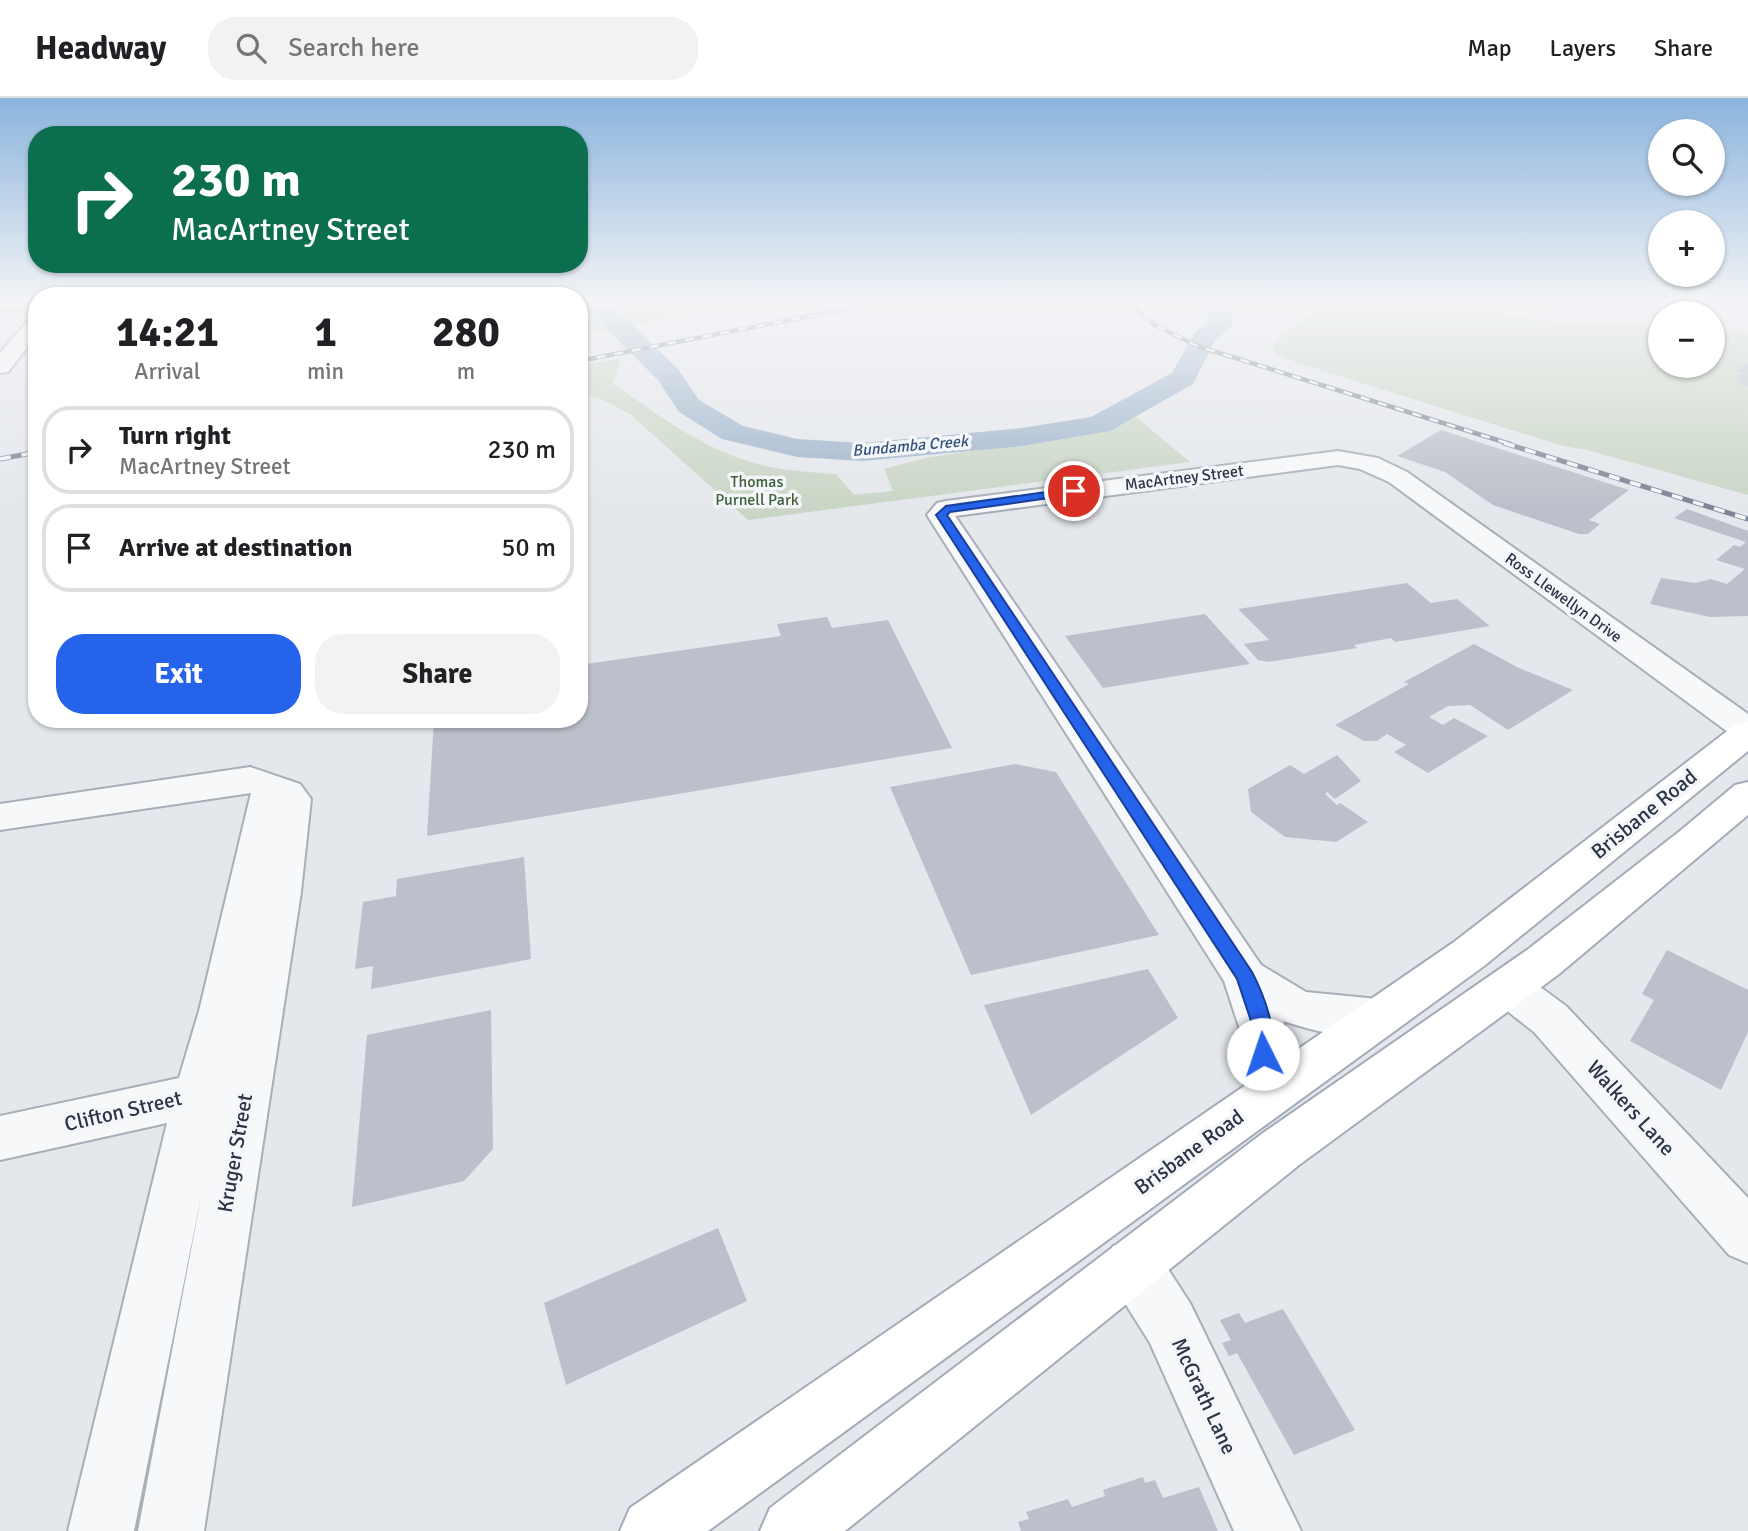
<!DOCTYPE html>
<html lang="en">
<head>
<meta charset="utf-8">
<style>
	:root { --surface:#fff; --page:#f2f2f2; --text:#202124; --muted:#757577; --line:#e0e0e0; --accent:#2563eb }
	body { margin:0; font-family:Signika,sans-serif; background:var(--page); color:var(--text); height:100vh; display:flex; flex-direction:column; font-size:26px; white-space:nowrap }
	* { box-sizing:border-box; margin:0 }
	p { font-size:23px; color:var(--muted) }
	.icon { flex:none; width:38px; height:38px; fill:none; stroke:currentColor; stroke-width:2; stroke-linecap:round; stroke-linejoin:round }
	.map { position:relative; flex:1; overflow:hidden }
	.sheet { position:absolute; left:28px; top:189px; width:560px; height:441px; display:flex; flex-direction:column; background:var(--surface); border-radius:28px; box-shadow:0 2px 5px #0004 }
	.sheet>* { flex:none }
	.guide { position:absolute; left:28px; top:28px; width:560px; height:147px; border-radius:28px; box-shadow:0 2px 5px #0004; background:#0b6e4f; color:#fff; overflow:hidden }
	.buttons { position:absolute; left:1648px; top:21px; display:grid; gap:14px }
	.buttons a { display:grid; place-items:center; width:77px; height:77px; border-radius:50%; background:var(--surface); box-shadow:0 2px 5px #0004; font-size:35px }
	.pin { position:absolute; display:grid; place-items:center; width:60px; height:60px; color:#fff; margin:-30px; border:4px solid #fff; border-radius:50%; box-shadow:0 2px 7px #0007 }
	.me { position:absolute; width:77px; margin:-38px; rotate:356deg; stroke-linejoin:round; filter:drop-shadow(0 0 5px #0008) }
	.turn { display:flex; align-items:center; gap:24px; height:147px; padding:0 28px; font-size:32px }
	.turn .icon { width:91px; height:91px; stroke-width:2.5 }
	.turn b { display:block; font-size:49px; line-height:60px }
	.eta { display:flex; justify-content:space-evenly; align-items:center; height:119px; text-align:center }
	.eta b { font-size:42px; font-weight:700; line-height:49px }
	.primary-button { display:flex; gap:14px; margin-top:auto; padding:14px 28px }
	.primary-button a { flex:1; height:80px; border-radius:28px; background:var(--accent); color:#fff; font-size:28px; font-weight:700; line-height:80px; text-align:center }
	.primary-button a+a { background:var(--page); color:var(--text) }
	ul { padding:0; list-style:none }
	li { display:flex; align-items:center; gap:21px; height:88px; margin:0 14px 10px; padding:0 14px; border:4px solid var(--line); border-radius:28px }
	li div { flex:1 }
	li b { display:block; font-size:26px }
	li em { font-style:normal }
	header { display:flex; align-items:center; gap:42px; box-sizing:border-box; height:98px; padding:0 35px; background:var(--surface); border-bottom:2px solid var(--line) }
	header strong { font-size:33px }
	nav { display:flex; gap:38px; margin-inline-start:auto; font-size:24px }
	.search { width:490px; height:63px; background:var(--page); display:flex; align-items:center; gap:18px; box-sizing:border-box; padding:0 24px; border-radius:28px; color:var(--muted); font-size:26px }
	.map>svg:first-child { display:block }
</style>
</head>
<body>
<header>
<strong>Headway</strong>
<div class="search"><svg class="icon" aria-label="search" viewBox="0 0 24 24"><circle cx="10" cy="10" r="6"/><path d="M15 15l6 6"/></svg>Search here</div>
<nav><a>Map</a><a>Layers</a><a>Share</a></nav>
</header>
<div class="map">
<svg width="1748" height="1433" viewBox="0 0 1748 1433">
	<rect width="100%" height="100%" fill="#e4e7ec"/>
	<g fill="#c9d6c5">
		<path d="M579,205H721L731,209L579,238Z"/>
		<path d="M1322,205H1441L1556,224L1661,228V268H1713V231L1748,233V397L1587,352L1563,348L1295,264L1275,255L1273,246Z"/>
		<path d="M621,260L613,286C655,314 697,347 745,362C774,372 805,374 836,376L854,397L893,393L884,371L925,360L1095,334L1136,319L1190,364L748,422L630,316L601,301L579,295V268Z"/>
	</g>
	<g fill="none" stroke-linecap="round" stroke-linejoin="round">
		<g fill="#9fb4cc" fill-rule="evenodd">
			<path d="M579,205L611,207L678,271L699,302L743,328L797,341L862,345L1022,330L1091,319L1172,275L1195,234L1207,225V205H1231L1233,228L1215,243L1193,286L1110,333L1022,348L862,363L797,359L722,341L679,314L658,282L593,217L580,210Z"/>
			<path d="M1550,205H1658L1655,210L1646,212L1584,216L1553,210Z"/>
			<path d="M1716,205H1748V213L1719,210Z"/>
		</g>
	</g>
	<g fill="#bbc0ca">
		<path d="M1748,265V288L1734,284L1740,281L1734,280L1742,275L1735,273Z"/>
		<path d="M1441,332L1629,392L1589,422L1600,426L1588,436H1579L1493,407L1445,374L1397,358Z"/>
		<path d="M1687,411L1748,433V518L1710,519L1650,506L1661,480L1695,485L1711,481L1727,486L1745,471L1716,462L1734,447L1740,449L1746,444L1674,420Z"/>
		<path d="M1407,485L1431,505L1457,501L1490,528L1395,544L1391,540L1354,547L1357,550L1268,564L1258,562L1244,546L1269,542L1238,511Z"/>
		<path d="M1205,516L1250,566L1103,590L1065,538Z"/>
		<path d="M827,519L832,530L888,522L952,650L427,738L434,621H579V567L781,538L777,526Z"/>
		<path d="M1474,546L1519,570L1573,592L1508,632L1470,607L1448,608L1429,619L1443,627L1454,620L1488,638L1428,675L1394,654L1406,647L1387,636L1377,643H1364L1335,627L1409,586L1404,584Z"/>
		<path d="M1337,657L1361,683L1335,701L1327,694L1325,696L1337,707L1340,705L1368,724L1336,744L1285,739L1251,714L1248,691L1290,667L1304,676Z"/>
		<path d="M1015,666L1056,674L1159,837L971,877L890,689Z"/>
		<path d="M524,759L531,861L371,891L373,868L355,871L363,804L396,798L397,781Z"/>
		<path d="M1667,852L1748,892V934L1721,992L1630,943L1654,902L1642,896Z"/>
		<path d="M1148,871L1178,920L1031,1017L984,907Z"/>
		<path d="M491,912L493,1051L464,1083L352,1109L367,937Z"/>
		<path d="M718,1130L747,1203L566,1287L544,1205Z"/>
		<path d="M1283,1211L1355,1332L1294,1357L1237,1255L1229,1258L1222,1245L1231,1242L1220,1222L1239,1215L1245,1225Z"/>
		<path d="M1143,1379L1145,1385L1155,1382L1163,1400L1199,1389L1218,1433H1021L1018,1424L1029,1421L1026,1414L1068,1401L1072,1409L1105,1398L1103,1392Z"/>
	</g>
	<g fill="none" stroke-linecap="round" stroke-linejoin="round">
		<defs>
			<g id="minor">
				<path d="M0,205H29L20,211L0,212Z"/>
				<path d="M37,218V237L8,274L0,275V255L30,220Z"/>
				<path d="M1338,353L1378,360L1407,374L1748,616V643L1736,640L1389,384L1360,371L1338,367L955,418L1261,867L1306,894L1378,901L1394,907L1401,920L1394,933C1360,945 1317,934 1283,923L1287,935V956L1296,994L1288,1009L1271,1015L1254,1009L1246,994L1239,956L1241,935L1224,883L927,417L937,405L946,403Z"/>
				<path d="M250,669L300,686L311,701L301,794L204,1433H138L202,1094L134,1433H68L167,1025L0,1062V1018L179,980L199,913L251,695L0,732V706Z"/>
				<path d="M1508,871L1524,877L1566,908L1748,1100V1165L1729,1157L1534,934L1492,901L1485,889L1492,877Z"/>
				<path d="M1133,1140L1153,1148L1190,1205L1301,1433H1234L1150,1245L1113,1186L1105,1167L1113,1148Z"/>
			</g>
			<g id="major">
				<path d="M1748,624V653L1484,868L708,1433H620L630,1410L1454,844L1735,627Z"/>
				<path d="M1748,684V717L1559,876L1299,1067L845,1433H760L770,1410L1263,1035L1527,852L1680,733L1735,687Z"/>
			</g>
		</defs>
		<use href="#minor" stroke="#a9aeb7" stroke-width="4"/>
		<use href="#major" stroke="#a3abb8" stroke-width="4"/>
		<use href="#minor" fill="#f7f8fa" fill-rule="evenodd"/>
		<use href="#major" fill="#fff" fill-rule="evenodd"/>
		<defs>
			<g id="rail-far1">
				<path d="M1130,205L1153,226L1197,248L1510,346"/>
				<path d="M579,263L877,205"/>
			</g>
			<g id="rail">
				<path d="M1504,345L1748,421"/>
				<path d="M0,361L37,354"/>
			</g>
		</defs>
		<use href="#rail-far1" stroke="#7d8696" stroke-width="4.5"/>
		<use href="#rail" stroke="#7d8696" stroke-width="5"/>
		<use href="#rail-far1" stroke="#f4f6f9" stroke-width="2.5" stroke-dasharray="9" stroke-linecap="butt"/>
		<use href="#rail" stroke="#f4f6f9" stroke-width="3.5" stroke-dasharray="11" stroke-linecap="butt"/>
	</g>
	<linearGradient id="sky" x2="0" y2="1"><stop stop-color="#8bb4dd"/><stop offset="0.5" stop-color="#f3f4f6"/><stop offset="1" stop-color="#f3f4f6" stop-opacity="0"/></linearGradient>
	<rect width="1748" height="406" fill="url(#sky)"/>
	<path fill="#2563eb" stroke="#184099" stroke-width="2" d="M1074,390L1078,391V396L950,414L947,417L1252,874C1263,895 1281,940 1270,962L1263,965L1256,962L1253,956L1255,935L1237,881L936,417L946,408Z"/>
	<g text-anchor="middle" stroke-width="7" stroke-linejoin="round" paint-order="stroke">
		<g font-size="16" font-style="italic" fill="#34527a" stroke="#f4f6f9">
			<text transform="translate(910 347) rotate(-5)" y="6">Bundamba Creek</text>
		</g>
		<g font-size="16" fill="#2b3445" stroke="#f4f6f9">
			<text transform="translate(1184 379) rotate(-7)" y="6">MacArtney Street</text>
			<text transform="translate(1564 499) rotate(36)" y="6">Ross Llewellyn Drive</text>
		</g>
		<g font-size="16" fill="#3f6138" stroke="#f4f6f9">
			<text x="757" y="389">Thomas<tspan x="757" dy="18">Purnell Park</tspan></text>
		</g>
		<g font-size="21" fill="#2b3445" stroke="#f4f6f9">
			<text transform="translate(1644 716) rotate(-39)" y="7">Brisbane Road</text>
			<text transform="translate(1631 1010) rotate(48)" y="7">Walkers Lane</text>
			<text transform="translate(123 1013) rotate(-13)" y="7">Clifton Street</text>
			<text transform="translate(1189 1054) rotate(-36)" y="7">Brisbane Road</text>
			<text transform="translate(235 1055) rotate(-80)" y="7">Kruger Street</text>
			<text transform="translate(1204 1298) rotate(65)" y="7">McGrath Lane</text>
		</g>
	</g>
</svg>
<div class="buttons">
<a><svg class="icon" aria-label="search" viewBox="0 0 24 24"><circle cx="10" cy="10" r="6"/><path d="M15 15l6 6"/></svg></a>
<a>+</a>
<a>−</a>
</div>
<div class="pin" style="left:1074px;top:393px;background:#d93025"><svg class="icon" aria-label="arrive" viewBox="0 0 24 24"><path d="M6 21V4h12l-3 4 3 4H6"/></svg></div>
<svg class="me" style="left:1263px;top:956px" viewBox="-20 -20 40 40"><circle r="19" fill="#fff"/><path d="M0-13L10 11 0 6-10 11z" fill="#2563eb"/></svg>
<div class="guide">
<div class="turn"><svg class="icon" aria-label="right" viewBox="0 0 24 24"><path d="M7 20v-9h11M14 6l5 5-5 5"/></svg><div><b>230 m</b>MacArtney Street</div></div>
</div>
<section class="sheet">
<div class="eta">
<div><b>14:21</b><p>Arrival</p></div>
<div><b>1</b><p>min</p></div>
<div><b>280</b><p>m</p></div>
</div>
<ul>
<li><svg class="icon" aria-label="right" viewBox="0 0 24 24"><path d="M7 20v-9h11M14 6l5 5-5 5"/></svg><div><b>Turn right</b><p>MacArtney Street</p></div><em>230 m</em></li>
<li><svg class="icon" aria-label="arrive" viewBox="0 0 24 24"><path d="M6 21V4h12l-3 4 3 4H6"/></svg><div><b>Arrive at destination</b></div><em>50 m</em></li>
</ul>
<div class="primary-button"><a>Exit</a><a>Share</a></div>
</section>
</div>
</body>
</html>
